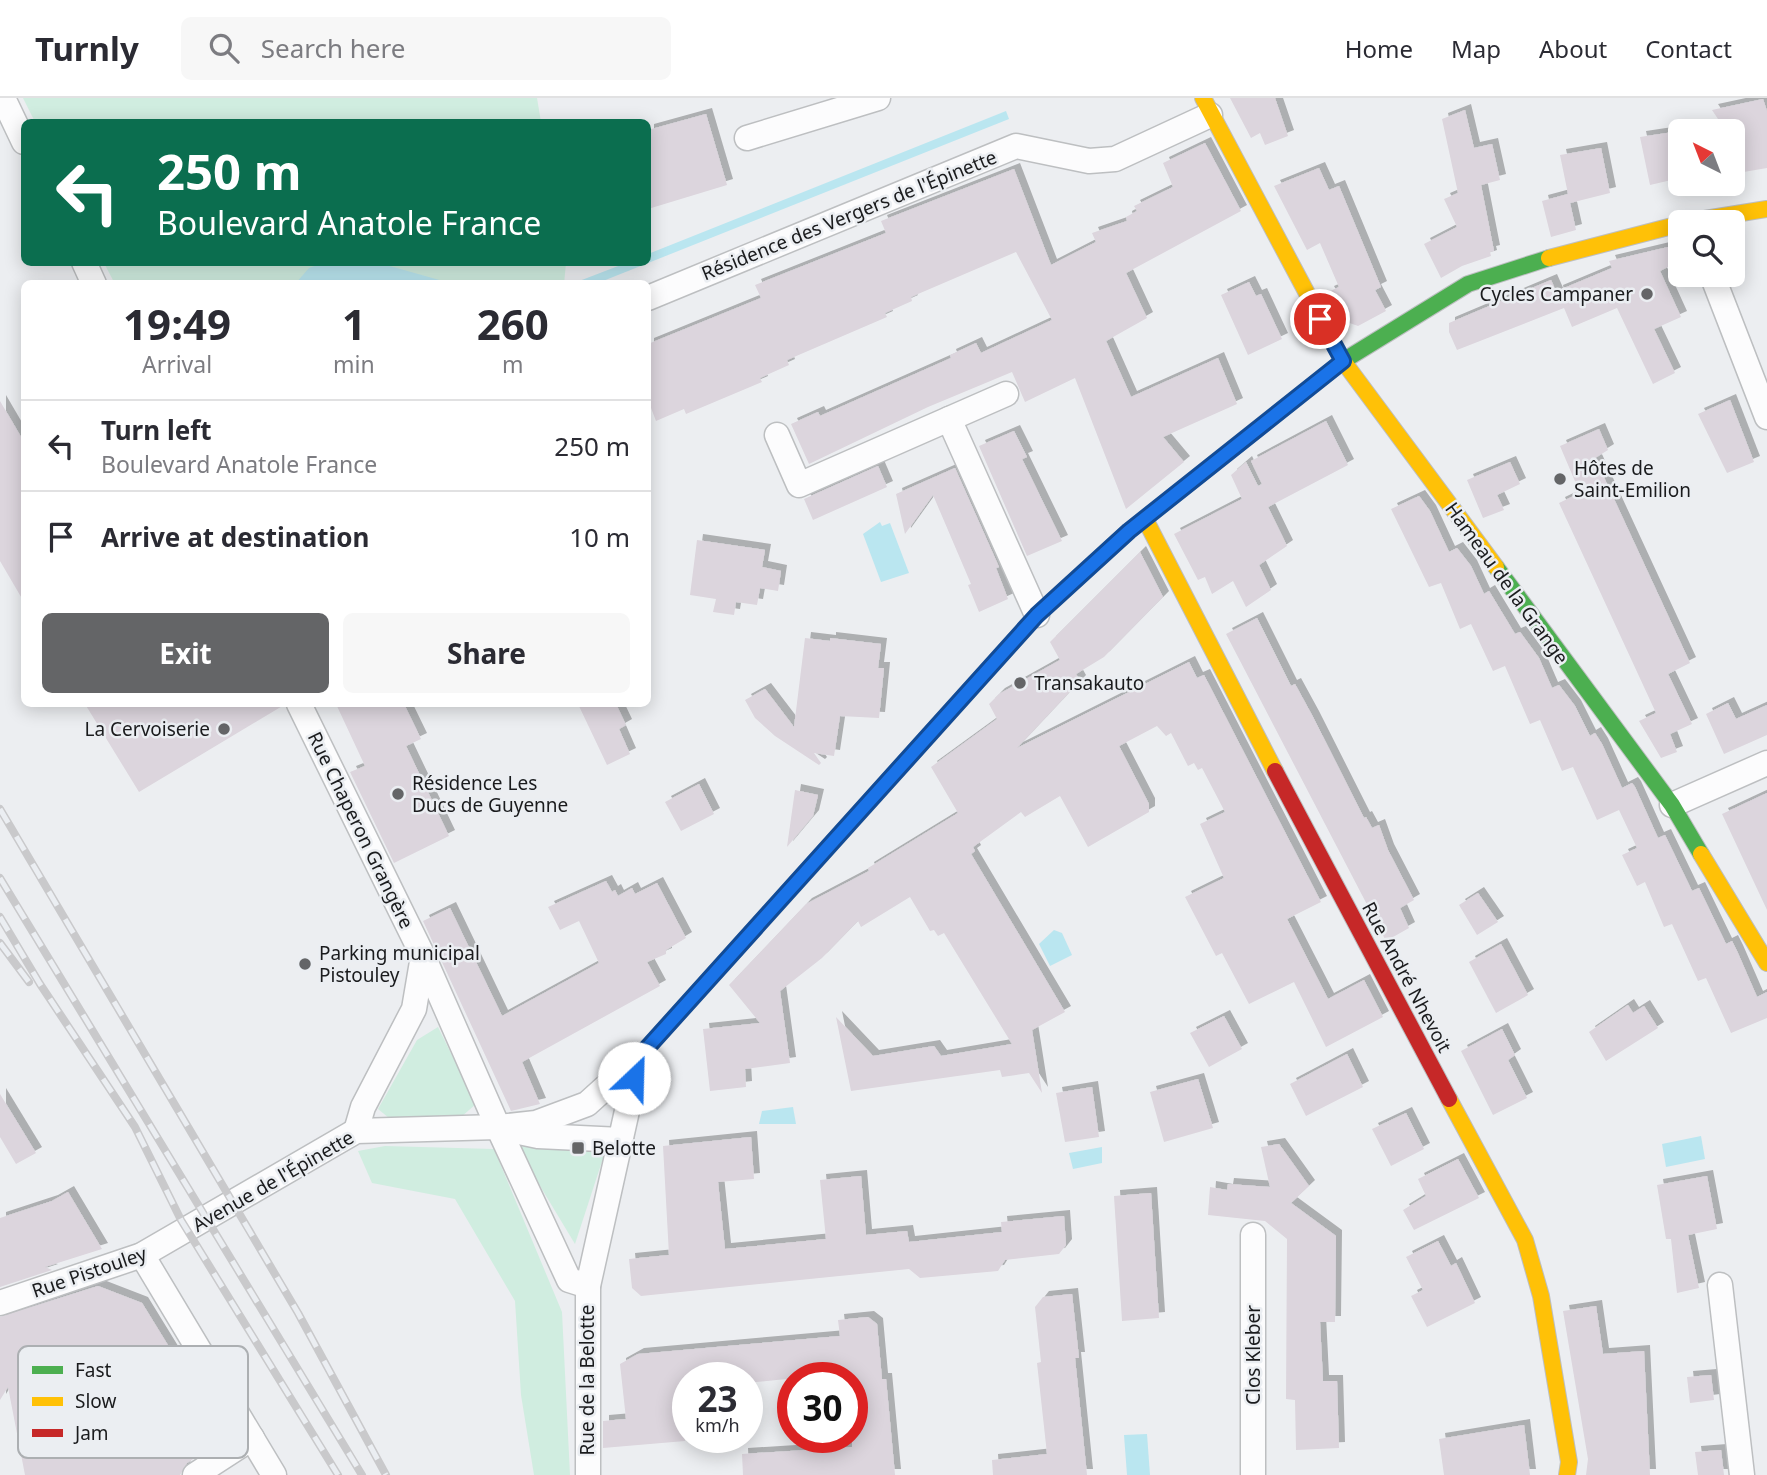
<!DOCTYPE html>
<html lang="en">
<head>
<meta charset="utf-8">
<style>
	:root { --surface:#fff; --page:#f7f7f7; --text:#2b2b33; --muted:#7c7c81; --line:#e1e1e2; --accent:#646567 }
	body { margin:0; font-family:"Noto Sans",sans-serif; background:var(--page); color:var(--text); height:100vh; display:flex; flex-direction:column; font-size:26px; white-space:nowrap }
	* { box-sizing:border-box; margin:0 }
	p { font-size:23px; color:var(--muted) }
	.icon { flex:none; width:38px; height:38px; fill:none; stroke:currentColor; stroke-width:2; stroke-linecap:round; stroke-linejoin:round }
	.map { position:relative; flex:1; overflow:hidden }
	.details { position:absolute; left:21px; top:182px; width:630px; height:427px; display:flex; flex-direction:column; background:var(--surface); border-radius:10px; box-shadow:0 4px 18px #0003 }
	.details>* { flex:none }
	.top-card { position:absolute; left:21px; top:21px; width:630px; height:147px; border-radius:10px; box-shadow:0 4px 18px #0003; background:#0b6e4f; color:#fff; overflow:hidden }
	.needle { width:46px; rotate:318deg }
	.fabs { position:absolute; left:1668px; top:21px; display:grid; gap:14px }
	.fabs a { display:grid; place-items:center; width:77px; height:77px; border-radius:10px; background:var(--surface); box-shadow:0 4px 18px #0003; font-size:35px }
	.speed { position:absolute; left:672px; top:1264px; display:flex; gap:14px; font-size:35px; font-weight:700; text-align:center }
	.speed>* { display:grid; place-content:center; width:91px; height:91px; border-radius:50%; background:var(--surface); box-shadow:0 4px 18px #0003; line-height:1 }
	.speed small { font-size:18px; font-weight:400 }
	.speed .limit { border:10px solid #d22; background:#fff; color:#111 }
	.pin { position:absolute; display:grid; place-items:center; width:60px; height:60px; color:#fff; margin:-30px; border:4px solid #fff; border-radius:50%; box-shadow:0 2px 7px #0007 }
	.me { position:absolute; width:77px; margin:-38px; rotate:24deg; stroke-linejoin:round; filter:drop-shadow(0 0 5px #0008) }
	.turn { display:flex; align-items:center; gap:24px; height:147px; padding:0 21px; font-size:32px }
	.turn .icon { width:91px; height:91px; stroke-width:2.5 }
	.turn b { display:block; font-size:49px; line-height:60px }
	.eta { display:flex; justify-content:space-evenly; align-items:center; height:119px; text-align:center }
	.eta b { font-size:42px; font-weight:700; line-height:49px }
	.primary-button { display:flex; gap:14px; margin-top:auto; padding:14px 21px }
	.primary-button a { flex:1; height:80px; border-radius:10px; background:var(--accent); color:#fff; font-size:28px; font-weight:700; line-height:80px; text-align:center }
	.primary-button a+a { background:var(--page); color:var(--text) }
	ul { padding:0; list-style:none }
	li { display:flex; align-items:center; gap:21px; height:91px; padding:0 21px; border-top:2px solid var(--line) }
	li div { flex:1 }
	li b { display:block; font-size:26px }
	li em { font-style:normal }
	header { display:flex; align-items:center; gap:42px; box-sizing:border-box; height:98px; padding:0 35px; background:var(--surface); border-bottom:2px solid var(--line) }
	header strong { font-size:33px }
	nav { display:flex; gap:38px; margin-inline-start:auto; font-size:24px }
	.search { width:490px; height:63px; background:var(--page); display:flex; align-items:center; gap:18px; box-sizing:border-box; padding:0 24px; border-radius:10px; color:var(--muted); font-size:26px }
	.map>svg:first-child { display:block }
</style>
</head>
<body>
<header>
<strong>Turnly</strong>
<div class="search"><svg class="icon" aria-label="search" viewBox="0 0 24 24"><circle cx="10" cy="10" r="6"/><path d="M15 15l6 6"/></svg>Search here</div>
<nav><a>Home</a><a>Map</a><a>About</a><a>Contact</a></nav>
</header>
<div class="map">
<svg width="1767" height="1377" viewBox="0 0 1767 1377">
	<defs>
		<filter id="shadow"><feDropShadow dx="6" dy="-6" stdDeviation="0" flood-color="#0004"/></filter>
	</defs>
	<rect width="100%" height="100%" fill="#eceef1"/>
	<g fill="#d0ede0">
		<path d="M23,0H537L541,24H35Z"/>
		<path d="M104,165H566L564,186H115Z"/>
		<path d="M438,929L476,1006L461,1019L389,1020L378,1011L417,942Z"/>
		<path d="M385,1048L494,1051L562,1214L570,1377H534L521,1297L515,1203L455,1101L372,1085L358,1053Z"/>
		<path d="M516,1048H607L575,1146Z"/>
	</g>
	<g fill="#bae6f0">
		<path d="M1006,13L1009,21L603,183L574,185L626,165L648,164V156Z"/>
		<path d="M325,164L379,165L450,185H296L309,170Z"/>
		<path d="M880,424L882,428L890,425L909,475L881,484L863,436Z"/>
		<path d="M1054,832L1062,835L1072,857L1050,868L1039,846Z"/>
		<path d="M793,1009L796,1026H759L762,1013Z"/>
		<path d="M1701,1038L1705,1061L1666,1069L1662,1046Z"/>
		<path d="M1102,1049V1065L1073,1071L1069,1055Z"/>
		<path d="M1147,1336L1150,1377H1127L1124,1337Z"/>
	</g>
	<g fill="#dcd5dd" filter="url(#shadow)">
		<path d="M1230,0H1275L1288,38L1265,47L1260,35L1251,40Z"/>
		<path d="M1763,1L1767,13V70L1732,76V33H1726L1712,12Z"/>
		<path d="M1465,12L1474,50L1492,46L1500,82L1481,87L1494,153L1490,154L1491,158L1462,168L1441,180L1424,146L1457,129L1444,101L1458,95L1442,21Z"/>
		<path d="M706,16L727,87L648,111V32Z"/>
		<path d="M1680,33V80L1650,87L1640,39Z"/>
		<path d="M1205,45L1241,113L1126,175L1147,220L1106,243L1131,299L1218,260L1237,306L1163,339L1184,364L1126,411L1075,280L1025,304L1012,274L928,309L809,366L791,326L818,314L820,318L951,260L950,257L976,245L981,255L1052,222L1016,154L911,199L912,203L885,215L887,219L787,262L789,267L760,280L762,284L686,316L684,311L656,323L648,302V246L761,200L755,187L886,135L881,123L1014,71L1051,167L1096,144L1092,135L1127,123L1126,119L1137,113L1134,108L1173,89L1163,65Z"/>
		<path d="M1601,50L1610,95L1570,105L1576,132L1551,139L1542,103L1568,96L1560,57Z"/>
		<path d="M1319,70L1329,92L1339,88L1381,189L1375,192L1386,213L1358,228L1344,223L1328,194L1339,189L1320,145L1307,152L1274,88Z"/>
		<path d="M1668,149L1675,165L1660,173L1681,219L1654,231L1675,275L1653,286L1617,210L1572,229L1564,210L1457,252L1449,234V225L1551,182L1558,198L1557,193L1612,170L1609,163Z"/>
		<path d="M1249,184L1256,198L1261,196L1282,241L1248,257L1221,197Z"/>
		<path d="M1730,302L1754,364L1727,375L1698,316Z"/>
		<path d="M0,303L24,344V504L0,463Z"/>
		<path d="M1326,323L1348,367L1268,409L1287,448L1259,467L1271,492L1246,509L1233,483L1212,496L1205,479L1198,482L1174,436L1242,401L1231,377L1246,364L1258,388L1262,386L1251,363Z"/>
		<path d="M1599,331L1608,352L1595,360L1690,565L1668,576L1692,626L1670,636L1677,654L1661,660L1639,623L1656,615L1559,405L1580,395L1560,348Z"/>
		<path d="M1014,333L1027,359L1022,361L1062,443L1027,458L979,348Z"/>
		<path d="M1510,364L1520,386L1497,397L1504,412L1483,420L1467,382Z"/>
		<path d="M878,368L887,389L813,422L804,401Z"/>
		<path d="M955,370L999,469L996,470L1008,501L979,514L968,487L971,486L933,397L905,436L896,396Z"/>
		<path d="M1419,398L1430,413L1449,454L1457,450L1471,468L1484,496L1489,493L1515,536L1520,534L1539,560L1552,590L1559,587L1575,608L1590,638L1595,635L1602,646L1622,690L1632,685L1635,689L1658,740L1665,737L1692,793L1699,790L1726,846L1732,843L1737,853L1757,899L1767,894V920L1731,935L1706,880L1698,883L1672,826L1664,829L1645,784L1637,788L1622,757L1637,750L1619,712L1597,722L1573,669L1562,673L1540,622L1530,626L1505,568L1493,573L1471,526L1460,531L1441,485L1429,489L1391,411Z"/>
		<path d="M697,442L765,452L762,469L781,473L778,493L760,490L757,507L736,504L734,517L713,514L716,501L690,497Z"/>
		<path d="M1140,454L1163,499L1104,559L1076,576L1080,583L1017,650L1189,564L1197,580L1204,577L1321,804L1287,821L1328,901L1364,882L1383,919L1326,949L1294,884L1249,906L1222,855L1216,858L1185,799L1224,780L1200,726L1225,714L1202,670L1198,672L1194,665L1188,668L1171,635L1166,638L1157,628L1119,648L1149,706V714L1088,749L1060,698L1025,719L1021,714L973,749L975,753L971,756L1065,914L1032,932L1042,995L1029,975L1002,979L1000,972L851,993L836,919L873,958L934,948L941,958L1012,946L944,835L938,838L934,832L930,833L910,799L861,829L858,823L822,860L780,893L790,965L745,971L746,989L710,993L703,931L760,925L729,887L806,806L869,773L868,770L958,715L931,669L997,621L989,606L999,596L1060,562L1050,544Z"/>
		<path d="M1257,520L1291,588L1295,586L1313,619L1364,720L1366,719L1372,730L1379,727L1388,752L1414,802L1400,810L1409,830L1386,843L1226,536Z"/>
		<path d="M805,540L830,543V540L881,546L878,570H884L879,620L840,618L834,658L814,655L821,665L819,667L775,638L755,620L745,602L765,591L794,629Z"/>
		<path d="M1728,605L1736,621L1767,607V637L1724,656L1706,616Z"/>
		<path d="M85,606H284V607L139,694Z"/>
		<path d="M336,606H404L421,641L406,648L449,738L394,765L350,674L365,668Z"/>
		<path d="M578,606H616L626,627L619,631L630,656L607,667Z"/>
		<path d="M699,686L714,716L681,733L665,704Z"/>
		<path d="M795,692L818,697L813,718L787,749Z"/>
		<path d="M1767,695V812L1722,716Z"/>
		<path d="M606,783L612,794L615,792L618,798L632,790L635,796L657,785L686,840L666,852V856L647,864L660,888L522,964L540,1006L511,1013L423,823L450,810L502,918L599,865L579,823L560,832L548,809Z"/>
		<path d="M1478,795L1498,824L1477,837L1459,807Z"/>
		<path d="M1501,846L1528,897L1496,915L1469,864Z"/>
		<path d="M1628,907L1633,915L1644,908L1658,930L1606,963L1589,934Z"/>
		<path d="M1224,918L1242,951L1209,969L1190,935Z"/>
		<path d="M1502,931L1515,957L1508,962L1527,1000L1493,1017L1461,953Z"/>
		<path d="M1347,956L1363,989L1306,1018L1290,986Z"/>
		<path d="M1198,981L1213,1030L1164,1044L1150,994Z"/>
		<path d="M1092,989L1099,1039L1065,1044L1056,995Z"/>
		<path d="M0,996L36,1055L16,1066L0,1039Z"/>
		<path d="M1406,1015L1424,1051L1391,1068L1372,1031Z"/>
		<path d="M751,1039L754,1081L718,1084L725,1151L826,1141L820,1082L861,1078L866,1137L907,1133L909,1144L1002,1134L1001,1124L1064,1118L1066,1147L1059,1156L1005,1162L998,1173L920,1180L909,1171L641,1198L632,1190L629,1161L669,1157L663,1048Z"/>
		<path d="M1279,1046L1309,1088L1291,1105L1336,1138L1335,1224H1320L1323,1283H1337L1339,1350L1296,1352L1295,1302L1286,1301L1287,1141L1265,1123L1208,1117L1210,1089L1227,1092L1228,1086L1270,1089L1261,1049Z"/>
		<path d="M1458,1061L1479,1100L1414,1132L1403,1112L1426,1098L1418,1081Z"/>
		<path d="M1707,1078L1717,1131L1688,1137L1699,1190L1677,1195L1671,1141H1666L1657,1087Z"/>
		<path d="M68,1094L102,1151L45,1169L52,1172L0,1189V1120L52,1103Z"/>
		<path d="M1151,1095L1159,1220L1122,1223L1114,1098Z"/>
		<path d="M1438,1143L1451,1168L1456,1165L1475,1205L1427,1229L1411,1198L1423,1192L1406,1159Z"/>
		<path d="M98,1188L142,1205L225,1340L187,1365L180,1377H25L8,1289L0,1302V1219Z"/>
		<path d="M1072,1196L1079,1260H1075L1087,1377H993L992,1362L1047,1356L1037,1265L1041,1264L1035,1209L1043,1199Z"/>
		<path d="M1596,1208L1603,1256L1644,1253L1650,1377H1586L1588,1361L1563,1213Z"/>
		<path d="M868,1219L877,1226L882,1281H886L895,1377H743L742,1356L852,1349V1279H844V1275L747,1285V1279H688V1291L680,1292L685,1343L603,1350V1323L626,1321L620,1266L638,1256L840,1238L838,1222Z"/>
		<path d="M1711,1277L1714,1302L1690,1305L1687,1279Z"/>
		<path d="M1524,1327L1530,1377H1444L1439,1341Z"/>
		<path d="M1721,1352L1724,1377H1698L1695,1354Z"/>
	</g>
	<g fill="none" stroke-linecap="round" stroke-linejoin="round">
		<defs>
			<g id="street">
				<path d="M3,0L24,44"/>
				<path d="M747,40L878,0"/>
				<path d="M84,164L94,186"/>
				<path d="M1712,177L1767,319"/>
				<path d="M648,200L1016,48L1089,63L1115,61L1210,17"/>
				<path d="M1006,296L949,321L1037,517"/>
				<path d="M777,337L799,387L949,321"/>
				<path d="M299,606L423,858L498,1029L569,1182L588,1188"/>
				<path d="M1672,707L1767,665"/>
				<path d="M356,1033L363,1009L414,911L423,858"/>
				<path d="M519,1034L538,1038L621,1042"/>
				<path d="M142,1157L274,1377"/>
				<path d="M1720,1187L1742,1377"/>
				<path d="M0,1205L142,1157L356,1033L498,1029L536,1025L587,1006L639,959"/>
				<path d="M195,1377L252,1340"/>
				<path d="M588,1377V1188L639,959"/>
				<path d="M1253,1377V1137"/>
			</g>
			<g id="fast">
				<path d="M1256,332L1343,263L1468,186L1549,160"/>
				<path d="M1496,469L1672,707L1701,756"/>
				<path d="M639,959L929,637"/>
			</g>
			<g id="slow">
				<path d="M1203,0L1343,263L1496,469"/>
				<path d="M1686,124L1767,111"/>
				<path d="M1549,160L1680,126"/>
				<path d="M1145,421L1275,673"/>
				<path d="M1701,756L1767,865"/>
				<path d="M1449,1001L1525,1142L1541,1198L1569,1364L1567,1377"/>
			</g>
			<g id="jam">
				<path d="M929,637L1037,517L1129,433L1256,332"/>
				<path d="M1275,673L1449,1001"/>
			</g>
		</defs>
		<use href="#street" stroke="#bdbfc1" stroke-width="27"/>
		<use href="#fast" stroke="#bdbfc1" stroke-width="18"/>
		<use href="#slow" stroke="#bdbfc1" stroke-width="18"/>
		<use href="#jam" stroke="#bdbfc1" stroke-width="18"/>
		<use href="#street" stroke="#fcfcfd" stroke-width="24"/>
		<use href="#fast" stroke="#4caf50" stroke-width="16"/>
		<use href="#slow" stroke="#ffc107" stroke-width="16"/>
		<use href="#jam" stroke="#c62828" stroke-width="16"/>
		<defs>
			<g id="rail">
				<path d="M0,711L298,1215L386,1377"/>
				<path d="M0,780L362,1377"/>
				<path d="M0,819L40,886L135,1029L181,1122L338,1377"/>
				<path d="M0,845L29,884"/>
			</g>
		</defs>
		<use href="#rail" stroke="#c9c9cb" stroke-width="8"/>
		<use href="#rail" stroke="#ebeef2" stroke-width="5" stroke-dasharray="16" stroke-linecap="butt"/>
	</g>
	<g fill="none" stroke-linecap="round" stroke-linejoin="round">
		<defs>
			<path id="route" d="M634,980L639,959L1037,517L1129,433L1343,263L1320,221"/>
		</defs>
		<use href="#route" stroke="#114b97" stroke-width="18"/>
		<use href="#route" stroke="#1a73e8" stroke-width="12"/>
	</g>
	<g fill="#646567" stroke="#ebeef2" stroke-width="2.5">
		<circle cx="1647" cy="196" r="7"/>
		<circle cx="1560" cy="381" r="7"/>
		<circle cx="1020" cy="585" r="7"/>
		<circle cx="224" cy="631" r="7"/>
		<circle cx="398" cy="696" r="7"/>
		<circle cx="305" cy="866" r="7"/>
		<rect x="571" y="1043" width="14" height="14" rx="3.5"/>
	</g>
	<g text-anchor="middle" stroke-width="5" stroke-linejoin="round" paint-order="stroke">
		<g font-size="19" fill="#1a1b1d" stroke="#ebeef2">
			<text transform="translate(849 117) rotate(-22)" y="7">Résidence des Vergers de l'Épinette</text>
			<text transform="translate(1507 485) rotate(54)" y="7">Hameau de la Grange</text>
			<text transform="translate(361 732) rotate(64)" y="7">Rue Chaperon Grangère</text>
			<text transform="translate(1407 879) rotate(62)" y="7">Rue André Nhevoit</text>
			<text transform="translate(273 1083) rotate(-30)" y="7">Avenue de l'Épinette</text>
			<text transform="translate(89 1174) rotate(-19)" y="7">Rue Pistouley</text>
			<text transform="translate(1253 1257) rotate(-90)" y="7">Clos Kleber</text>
			<text transform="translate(587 1282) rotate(-90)" y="7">Rue de la Belotte</text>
		</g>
		<g font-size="19" fill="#1a1b1d" stroke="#ebeef2" text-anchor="start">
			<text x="1633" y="203" text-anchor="end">Cycles Campaner</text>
			<text x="1574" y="377">Hôtes de<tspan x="1574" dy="22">Saint-Emilion</tspan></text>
			<text x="1034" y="592">Transakauto</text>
			<text x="210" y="638" text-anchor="end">La Cervoiserie</text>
			<text x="412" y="692">Résidence Les<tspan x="412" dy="22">Ducs de Guyenne</tspan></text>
			<text x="319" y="862">Parking municipal<tspan x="319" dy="22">Pistouley</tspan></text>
			<text x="592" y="1057">Belotte</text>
		</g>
	</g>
	<rect x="18" y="1248" width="230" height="112" rx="10" fill="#ebeef2" stroke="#acafb2" stroke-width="2"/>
	<rect x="32" y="1268" width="31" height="8" fill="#4caf50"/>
	<rect x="32" y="1299" width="31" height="9" fill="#ffc107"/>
	<rect x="32" y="1331" width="31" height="8" fill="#c62828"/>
	<g font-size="19" fill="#1a1b1d">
		<text x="75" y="1279">Fast</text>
		<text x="75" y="1310">Slow</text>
		<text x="75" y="1342">Jam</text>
	</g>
</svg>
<div class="fabs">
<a><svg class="needle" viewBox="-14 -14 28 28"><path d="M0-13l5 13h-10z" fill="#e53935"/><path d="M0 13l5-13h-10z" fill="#7c7c81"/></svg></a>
<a><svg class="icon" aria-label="search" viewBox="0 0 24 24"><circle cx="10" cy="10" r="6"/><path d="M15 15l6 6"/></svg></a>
</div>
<div class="speed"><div>23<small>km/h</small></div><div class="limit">30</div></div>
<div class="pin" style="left:1320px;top:221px;background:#d93025"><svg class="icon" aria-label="arrive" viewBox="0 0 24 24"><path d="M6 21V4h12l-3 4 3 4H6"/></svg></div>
<svg class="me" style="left:634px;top:980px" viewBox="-20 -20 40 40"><circle r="19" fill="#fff"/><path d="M0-13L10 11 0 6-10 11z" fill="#1a73e8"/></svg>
<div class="top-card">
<div class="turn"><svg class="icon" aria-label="left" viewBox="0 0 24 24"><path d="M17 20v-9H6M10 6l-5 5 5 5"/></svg><div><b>250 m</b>Boulevard Anatole France</div></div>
</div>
<section class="details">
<div class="eta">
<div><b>19:49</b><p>Arrival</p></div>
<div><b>1</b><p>min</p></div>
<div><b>260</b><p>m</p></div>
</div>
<ul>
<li><svg class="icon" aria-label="left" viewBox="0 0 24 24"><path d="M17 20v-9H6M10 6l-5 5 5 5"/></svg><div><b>Turn left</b><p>Boulevard Anatole France</p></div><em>250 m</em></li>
<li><svg class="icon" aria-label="arrive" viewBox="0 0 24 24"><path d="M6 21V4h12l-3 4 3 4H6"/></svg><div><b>Arrive at destination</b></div><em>10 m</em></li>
</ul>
<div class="primary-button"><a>Exit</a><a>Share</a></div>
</section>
</div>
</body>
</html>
